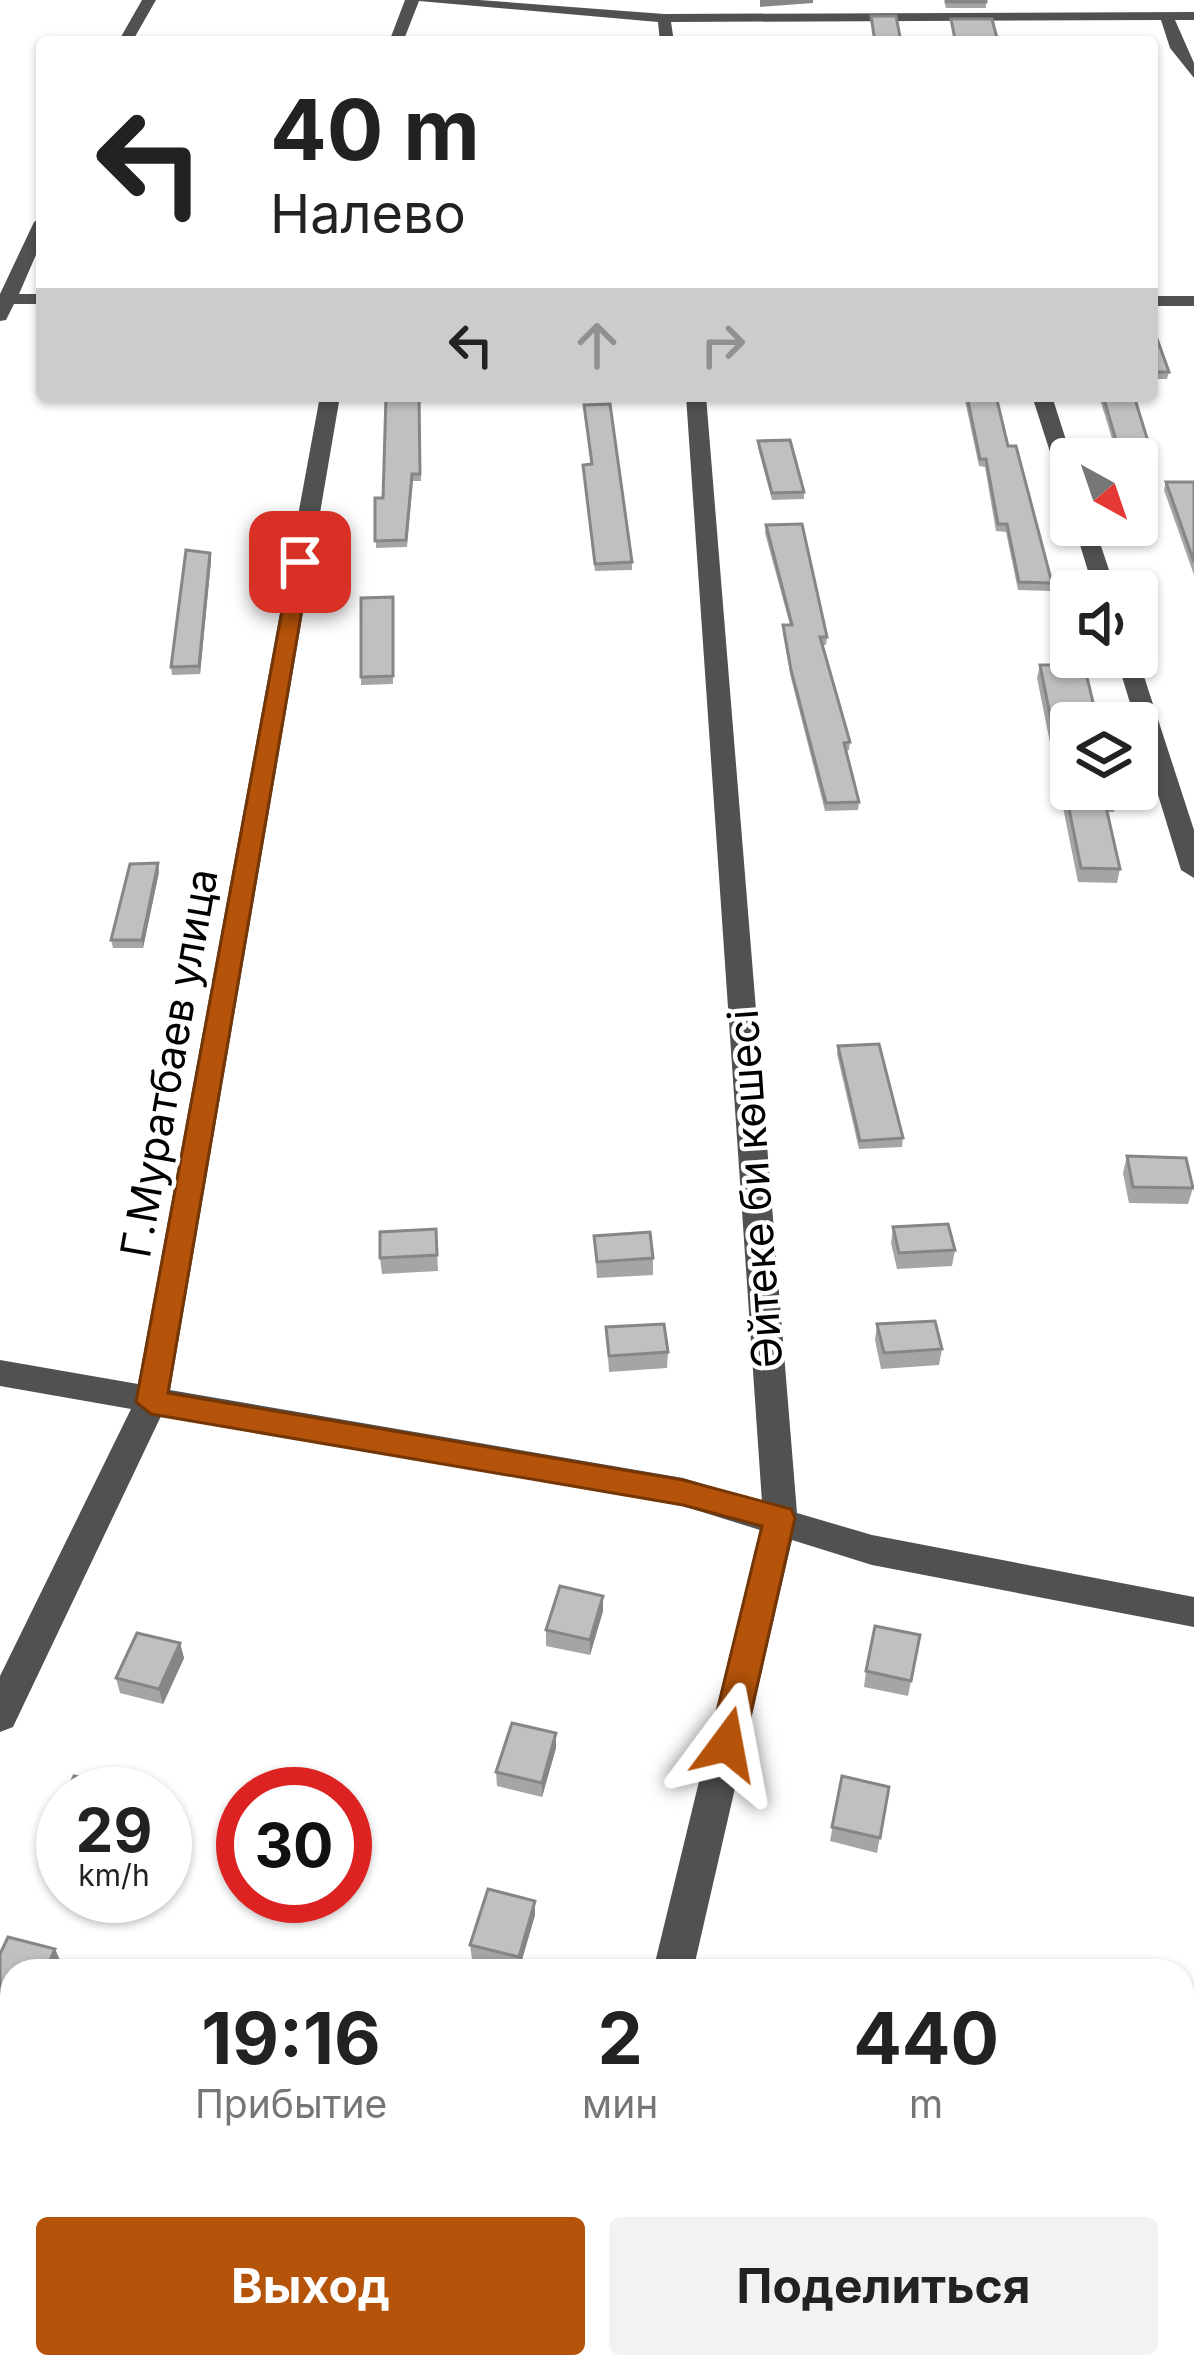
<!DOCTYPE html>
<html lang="ru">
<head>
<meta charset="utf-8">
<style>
	:root { --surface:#fff; --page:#f2f2f2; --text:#222; --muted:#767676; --accent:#b45309 }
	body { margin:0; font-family:Inter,sans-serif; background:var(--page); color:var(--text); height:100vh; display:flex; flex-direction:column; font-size:45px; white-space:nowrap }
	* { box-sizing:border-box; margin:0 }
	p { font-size:39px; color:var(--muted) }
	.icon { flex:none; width:66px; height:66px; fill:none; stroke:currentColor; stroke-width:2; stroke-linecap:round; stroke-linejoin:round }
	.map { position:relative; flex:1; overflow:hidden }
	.drawer { position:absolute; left:0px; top:1959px; width:1194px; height:420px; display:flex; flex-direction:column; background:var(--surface); border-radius:36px 36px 0 0; box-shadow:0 3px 9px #0004 }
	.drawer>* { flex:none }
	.hud { position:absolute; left:36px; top:36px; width:1122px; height:366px; border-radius:12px; box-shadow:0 3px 9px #0004; background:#fff; color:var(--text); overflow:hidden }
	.needle { width:78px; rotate:140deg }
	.controls { position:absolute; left:1050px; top:438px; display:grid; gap:24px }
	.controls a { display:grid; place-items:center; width:108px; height:108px; border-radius:12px; background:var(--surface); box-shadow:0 3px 9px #0004; font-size:60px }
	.speed { position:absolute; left:36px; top:1767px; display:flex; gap:24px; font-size:60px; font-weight:700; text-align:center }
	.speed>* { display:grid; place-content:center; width:156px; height:156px; border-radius:50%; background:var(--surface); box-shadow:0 3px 9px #0004; line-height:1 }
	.speed small { font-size:30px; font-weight:400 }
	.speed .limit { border:18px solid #d22; background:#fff; color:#111 }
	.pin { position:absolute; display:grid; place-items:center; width:102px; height:102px; color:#fff; margin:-51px; border-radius:24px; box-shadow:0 6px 18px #0006 }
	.me { position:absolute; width:132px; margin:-66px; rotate:13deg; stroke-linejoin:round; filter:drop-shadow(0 0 9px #0008) }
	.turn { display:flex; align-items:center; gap:42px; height:252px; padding:0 36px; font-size:54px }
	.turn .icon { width:156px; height:156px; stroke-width:2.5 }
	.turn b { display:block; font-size:84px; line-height:102px }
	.lanes { display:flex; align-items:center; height:114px; padding:0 36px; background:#0003; justify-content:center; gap:60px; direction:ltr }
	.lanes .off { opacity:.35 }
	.eta { display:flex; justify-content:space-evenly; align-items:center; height:204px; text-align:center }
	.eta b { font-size:72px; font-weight:700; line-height:84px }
	.cta { display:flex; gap:24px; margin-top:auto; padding:24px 36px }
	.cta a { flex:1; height:138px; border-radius:12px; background:var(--accent); color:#fff; font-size:48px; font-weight:700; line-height:138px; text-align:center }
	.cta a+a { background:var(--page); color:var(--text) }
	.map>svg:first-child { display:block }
</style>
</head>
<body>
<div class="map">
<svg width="1194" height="2379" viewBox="0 0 1194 2379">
	<rect width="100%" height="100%" fill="#fff"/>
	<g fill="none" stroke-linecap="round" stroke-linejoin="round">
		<g fill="#515151" fill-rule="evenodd">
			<path d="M142,0H156L132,42H118Z"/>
			<path d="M405,0H479L664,14L1194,12V20H1175L1194,63V78L1170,48L1161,20L671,22L674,42H660L658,22L419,1L403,42H389Z"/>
			<path d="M42,217V241L19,294H42V304H14L6,320L0,321V294L34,222Z"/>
			<rect x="1152" y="296" width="42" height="10"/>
			<path d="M320,396H340L170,1390L683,1478L762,1502L686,396H706L797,1513L872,1535L1194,1597V1627L872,1565L792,1540L693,1971H653L760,1530L683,1506L162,1414L13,1727L0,1732V1676L131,1409L0,1386V1360L138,1384Z"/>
			<path d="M1032,396H1052L1072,459L1071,492L1061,486Z"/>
			<path d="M1074,525H1094L1116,591H1094Z"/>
			<path d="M1137,655L1194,830V878L1181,870L1116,657Z"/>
			<path d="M557,2367H603L600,2379H554Z"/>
		</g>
	</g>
	<g fill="#a5a5a5">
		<path d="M986,0V8H946L944,1Z"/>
		<path d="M951,19L998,42H954Z"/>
		<path d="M1152,325L1169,372L1167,379H1152Z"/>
		<path d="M420,396L421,481H413L407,547L376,548L375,498H383Z"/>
		<path d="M964,396H996L1008,446L1052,583L1051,591L1018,590L1006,532L996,531L985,467L979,466Z"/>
		<path d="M1099,396H1134L1150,448L1148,455H1117Z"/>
		<path d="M584,405L632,562V570L595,571L583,472L591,464Z"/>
		<path d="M758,441L804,492V499L772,500L758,448Z"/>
		<path d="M1166,482H1194V575L1164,490Z"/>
		<path d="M766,525L827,637L826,645H822L850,742L849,750L846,751L859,802L858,810L825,811L791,678L783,633V625H790L765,533Z"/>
		<path d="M211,561L200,674L172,675L171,667Z"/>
		<path d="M393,597V684L361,685V677Z"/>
		<path d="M1040,665L1117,798L1114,812H1107L1120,869L1117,883L1078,882L1037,678Z"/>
		<path d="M159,872L143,948H113L111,940Z"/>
		<path d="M838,1046L903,1138L902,1147L859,1149L837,1054Z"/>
		<path d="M1127,1156L1193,1188L1188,1204L1129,1203L1123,1173Z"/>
		<path d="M893,1227L955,1250L952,1266L897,1269L891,1243Z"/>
		<path d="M436,1229L438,1271L382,1274L380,1258Z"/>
		<path d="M594,1236L653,1258V1275L597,1278Z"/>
		<path d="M877,1324L942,1349L939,1365L881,1369L875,1340Z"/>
		<path d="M606,1327L668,1352L667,1368L609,1372Z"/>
		<path d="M603,1596V1611L590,1655L546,1646V1630Z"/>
		<path d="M920,1635L908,1696L864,1687L866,1671Z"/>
		<path d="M180,1643L184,1658L163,1704L120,1693L116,1678Z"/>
		<path d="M556,1733V1748L542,1797L497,1786L496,1772Z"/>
		<path d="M842,1776L889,1787L877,1853L830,1841Z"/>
		<path d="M63,1800V1843L56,1841L50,1827Z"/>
		<path d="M535,1901V1915L519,1970L472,1959L470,1945Z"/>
		<path d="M55,1949L61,1963L57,1971H12V2014L0,2011V1954Z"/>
	</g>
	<g fill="#868686">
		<path d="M760,0H813V3L760,7Z"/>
		<path d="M210,553L211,561L200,674L199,666Z"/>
		<path d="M158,863L159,872L143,948L142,940Z"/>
		<path d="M603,1596V1611L590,1655V1640Z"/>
		<path d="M180,1643L184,1658L163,1704L159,1689Z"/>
		<path d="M556,1733V1748L542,1797V1783Z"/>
		<path d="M535,1901V1915L519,1970V1957Z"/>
		<path d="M55,1949L61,1963L57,1971H45Z"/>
	</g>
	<g fill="#c0c0c0" stroke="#868686" stroke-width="3">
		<path d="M946,0H986V2H947Z"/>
		<path d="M871,16H896L901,42H875Z"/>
		<path d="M951,19H992L998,42H971L970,39H955Z"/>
		<path d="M1152,325L1169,372H1152Z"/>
		<path d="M386,396H419L420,474H412L406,540L375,541V498H383Z"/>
		<path d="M967,396H996L1008,446H1016L1052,583L1019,582L1007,524H998L986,459H980Z"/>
		<path d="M1103,396H1134L1150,448L1118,447Z"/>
		<path d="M610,404L632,562L595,564L583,465L592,464L584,405Z"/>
		<path d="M790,440L804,492L772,493L758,441Z"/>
		<path d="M1166,482H1194V562Z"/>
		<path d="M802,524L827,637H820L850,742L844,743L859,802L826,803L791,670L783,625H792L766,525Z"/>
		<path d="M186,550L210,553L199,666L171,667Z"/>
		<path d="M393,597V676L361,677V598Z"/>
		<path d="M1040,665H1084L1098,723H1071V789H1114L1117,798H1104L1120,869L1081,868Z"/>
		<path d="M158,863L142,940H111L130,864Z"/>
		<path d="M879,1044L903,1138L860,1141L838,1046Z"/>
		<path d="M1127,1156L1186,1158L1193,1188L1133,1187Z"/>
		<path d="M948,1224L955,1250L899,1253L893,1227Z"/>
		<path d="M436,1229L437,1255L380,1258V1232Z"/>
		<path d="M650,1232L653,1258L597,1262L594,1236Z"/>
		<path d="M935,1321L942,1349L884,1353L877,1324Z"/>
		<path d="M664,1324L668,1352L609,1356L606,1327Z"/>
		<path d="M560,1586L603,1596L590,1640L546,1630Z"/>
		<path d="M875,1626L920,1635L911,1681L866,1671Z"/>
		<path d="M137,1633L180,1643L159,1689L116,1678Z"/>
		<path d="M512,1723L556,1733L542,1783L496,1772Z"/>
		<path d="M74,1776L118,1786L115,1794H66Z"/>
		<path d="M842,1776L889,1787L880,1838L832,1827Z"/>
		<path d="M63,1800V1830L50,1827Z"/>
		<path d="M488,1889L535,1901L519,1957L470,1945Z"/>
		<path d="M8,1937L55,1949L45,1971H12V2003L0,1999V1954Z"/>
		<path d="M818,1965L843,1971H817Z"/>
		<path d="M723,2367H783L781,2379H721Z"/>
	</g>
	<path fill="#b45309" stroke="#753606" stroke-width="3" d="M300,556L310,562L168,1393L683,1480L791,1509L795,1518L744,1744L739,1755L727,1760L714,1755L709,1744L762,1526L683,1505L151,1414L136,1402L291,562Z"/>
	<g text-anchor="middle" stroke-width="9" stroke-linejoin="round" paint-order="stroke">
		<g font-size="42" fill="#000" stroke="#fff">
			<text transform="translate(169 1063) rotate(-80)" y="15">Г.Муратбаев улица</text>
			<text transform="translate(755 1189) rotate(-94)" y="15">Әйтеке би көшесі</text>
		</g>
	</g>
</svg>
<div class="controls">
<a><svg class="needle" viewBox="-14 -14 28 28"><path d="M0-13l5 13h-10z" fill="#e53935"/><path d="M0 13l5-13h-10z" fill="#767676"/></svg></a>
<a><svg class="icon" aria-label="sound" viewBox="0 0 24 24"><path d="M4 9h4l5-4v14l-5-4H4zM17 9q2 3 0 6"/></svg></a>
<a><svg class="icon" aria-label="layers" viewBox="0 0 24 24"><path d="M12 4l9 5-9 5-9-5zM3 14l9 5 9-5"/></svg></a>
</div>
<div class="speed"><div>29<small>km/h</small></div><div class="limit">30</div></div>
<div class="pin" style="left:300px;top:562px;background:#d93025"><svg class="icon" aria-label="arrive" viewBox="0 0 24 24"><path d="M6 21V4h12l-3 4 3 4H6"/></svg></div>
<svg class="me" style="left:727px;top:1744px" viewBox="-20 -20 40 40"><path d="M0-17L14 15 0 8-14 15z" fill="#b45309" stroke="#fff" stroke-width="4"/></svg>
<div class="hud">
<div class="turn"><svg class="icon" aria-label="left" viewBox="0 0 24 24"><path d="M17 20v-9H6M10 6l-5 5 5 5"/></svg><div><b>40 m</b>Налево</div></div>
<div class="lanes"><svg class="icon" aria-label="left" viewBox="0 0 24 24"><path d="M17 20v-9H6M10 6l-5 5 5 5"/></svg><svg class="icon off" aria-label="ahead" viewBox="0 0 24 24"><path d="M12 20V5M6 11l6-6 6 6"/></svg><svg class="icon off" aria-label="right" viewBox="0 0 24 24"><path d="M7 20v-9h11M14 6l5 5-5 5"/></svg></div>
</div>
<section class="drawer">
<div class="eta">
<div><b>19:16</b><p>Прибытие</p></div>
<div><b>2</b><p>мин</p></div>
<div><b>440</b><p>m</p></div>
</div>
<div class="cta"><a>Выход</a><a>Поделиться</a></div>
</section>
</div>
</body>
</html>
